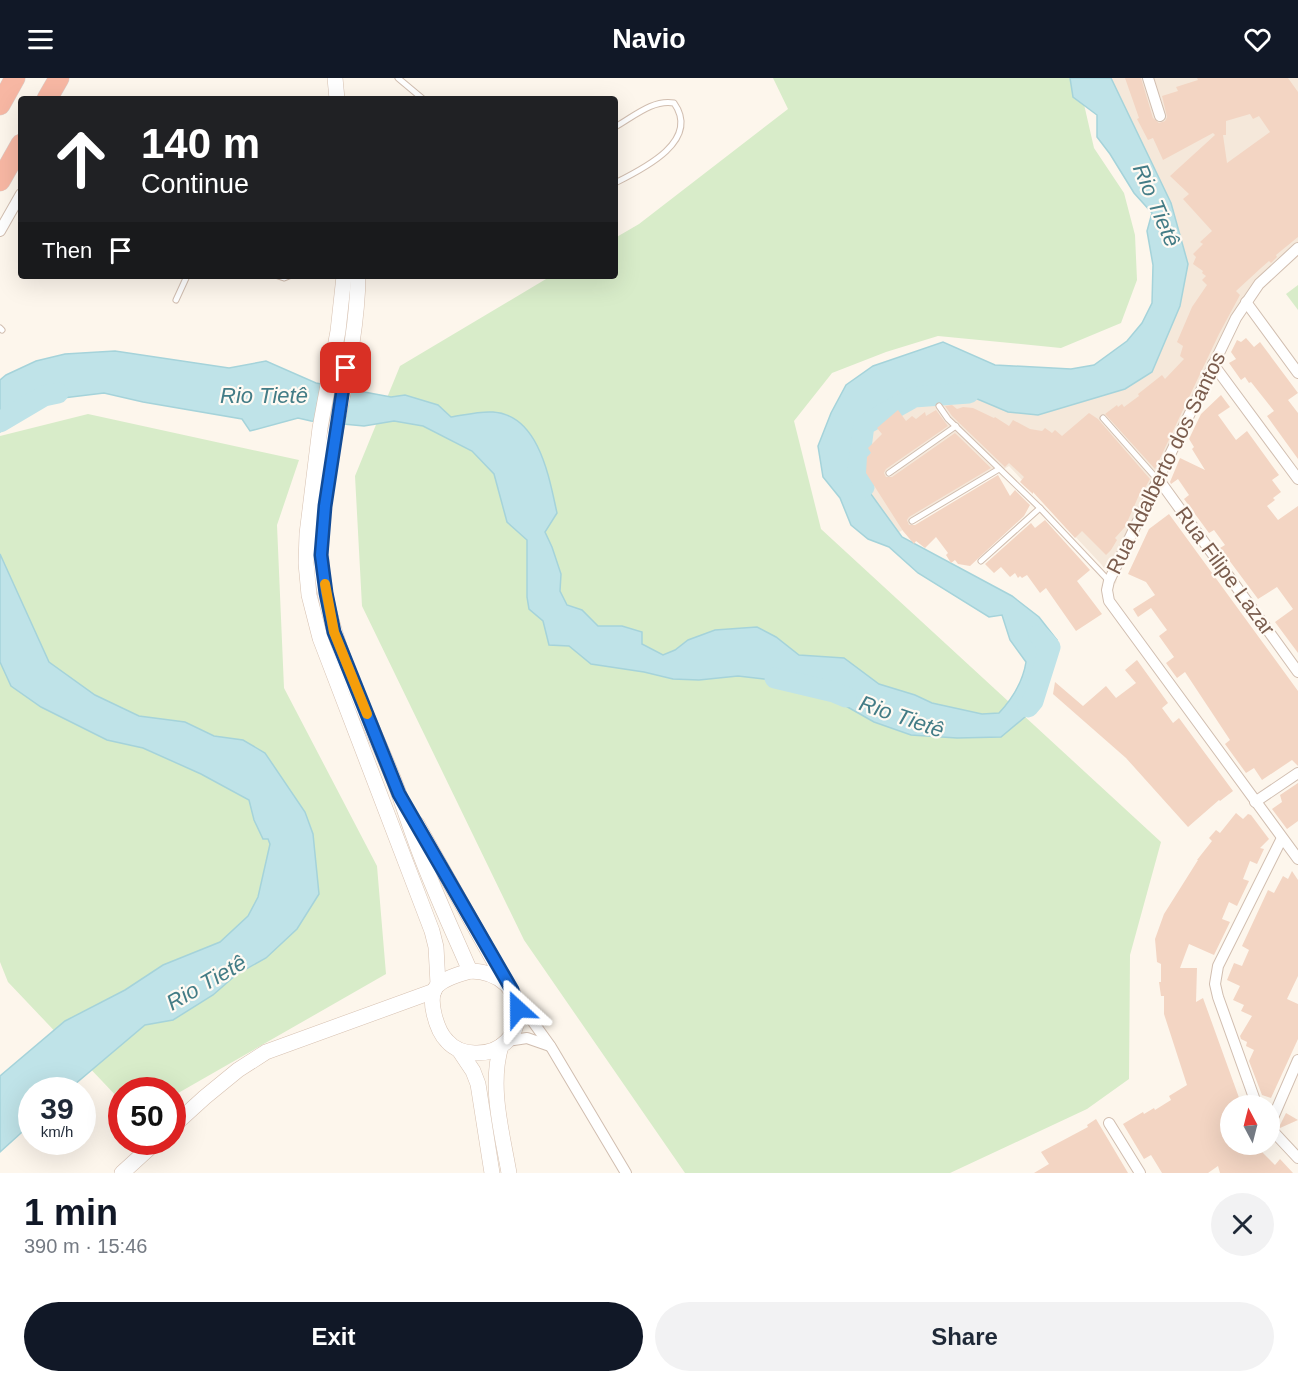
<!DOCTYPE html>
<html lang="en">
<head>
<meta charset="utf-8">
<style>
	:root { --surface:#fff; --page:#f2f2f3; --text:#1f2937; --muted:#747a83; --accent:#111827 }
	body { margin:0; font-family:Helvetica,sans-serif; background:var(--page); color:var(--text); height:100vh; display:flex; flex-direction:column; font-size:22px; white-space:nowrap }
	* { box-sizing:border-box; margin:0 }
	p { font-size:20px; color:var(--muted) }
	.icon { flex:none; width:33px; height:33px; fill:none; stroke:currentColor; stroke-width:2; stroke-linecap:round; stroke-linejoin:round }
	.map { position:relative; height:1095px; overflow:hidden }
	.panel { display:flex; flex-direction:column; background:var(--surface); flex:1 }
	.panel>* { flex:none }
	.top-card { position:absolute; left:18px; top:18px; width:600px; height:183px; border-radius:6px; box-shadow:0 6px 24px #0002; background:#202124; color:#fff; overflow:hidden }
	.needle { width:39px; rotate:353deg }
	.controls { position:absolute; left:1220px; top:1017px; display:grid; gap:12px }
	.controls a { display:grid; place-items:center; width:60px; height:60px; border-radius:50%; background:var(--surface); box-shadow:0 6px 24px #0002; font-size:30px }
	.speed { position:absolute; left:18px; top:999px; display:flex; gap:12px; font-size:30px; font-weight:700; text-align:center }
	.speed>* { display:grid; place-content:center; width:78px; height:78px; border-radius:50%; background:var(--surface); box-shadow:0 6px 24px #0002; line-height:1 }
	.speed small { font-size:15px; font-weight:400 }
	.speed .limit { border:9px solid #d22; background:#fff; color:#111 }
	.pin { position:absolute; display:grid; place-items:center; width:51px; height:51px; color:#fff; margin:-26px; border-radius:12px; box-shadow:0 3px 9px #0006 }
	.me { position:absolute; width:66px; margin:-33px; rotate:336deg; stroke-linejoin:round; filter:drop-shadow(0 0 4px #0008) }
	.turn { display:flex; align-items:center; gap:21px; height:126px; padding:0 24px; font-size:27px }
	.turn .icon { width:78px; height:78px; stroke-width:2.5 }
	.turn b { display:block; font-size:42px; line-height:51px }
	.then { display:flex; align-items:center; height:57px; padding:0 24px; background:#0003; gap:12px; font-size:22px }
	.round { display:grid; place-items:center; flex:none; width:63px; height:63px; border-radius:32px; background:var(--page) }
	.summary { display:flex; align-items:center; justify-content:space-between; height:102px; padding:0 24px }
	h1 { font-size:36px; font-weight:700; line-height:45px; color:var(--accent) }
	.cta { display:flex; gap:12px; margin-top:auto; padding:12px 24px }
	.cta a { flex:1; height:69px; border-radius:36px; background:var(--accent); color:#fff; font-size:24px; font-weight:700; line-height:69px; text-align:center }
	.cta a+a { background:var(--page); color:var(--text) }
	header { display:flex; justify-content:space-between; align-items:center; height:78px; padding:0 24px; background:var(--accent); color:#fff; font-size:27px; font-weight:700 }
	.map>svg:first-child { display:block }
</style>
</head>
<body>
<header><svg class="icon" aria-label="menu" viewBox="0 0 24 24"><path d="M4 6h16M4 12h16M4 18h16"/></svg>Navio<svg class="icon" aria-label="heart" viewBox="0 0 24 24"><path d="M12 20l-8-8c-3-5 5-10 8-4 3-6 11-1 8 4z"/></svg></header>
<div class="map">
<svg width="1298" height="1095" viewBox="0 0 1298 1095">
	<rect width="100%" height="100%" fill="#fdf6ec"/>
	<path fill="#f5e8da" d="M1096,0H1298V167L1258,203L1117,499L1116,506L1101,486L1009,388L896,456L853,389L856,337L879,312L1028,322L1147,277L1171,165Z"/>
	<g fill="#d8ecc9">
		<path d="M773,0H1078L1094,70L1124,115L1135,157L1137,202L1121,245L1061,270L938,258L886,274L832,295L794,343L821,451L1161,764L1130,877L1129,1001L1087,1031L950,1095H685L524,862L362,528L355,398L400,288L551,198H615V160L639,146L788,31Z"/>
		<path d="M1298,207V232L1286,216Z"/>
		<path d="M88,336L299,382L277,447L284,610L377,788L386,896L173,1018L172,1012H122L121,1023L8,904L0,884V358Z"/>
	</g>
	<g fill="#bfe3e8" stroke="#a5d3da" stroke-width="1.5">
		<path d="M1070,0H1111L1171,125L1188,186L1180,228L1152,294L1125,311L1038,337L1008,334L975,320L940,317L917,318L884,327L866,341L857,360L859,384L868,412L902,459L1012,518L1039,539L1057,562C1044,580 1038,597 1040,619L1025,639L1001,659L957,660L911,657L874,644L837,623L812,604L796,608L772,602L738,598L699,602L673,601L644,594L591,586L569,568L549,567L543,543L529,531L527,519V462L507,444L494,396L472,373L423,348L394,343L364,348L311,343L298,340L250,353L242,341L143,324L104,315L30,324L0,354V302L6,297L36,283L65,276L115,273L229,290L266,283L316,305L391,319L405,317L438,327L451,339C464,337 480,333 493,334C539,337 549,399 557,435L545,454L552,469L561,496L560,513L567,527L582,532L598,548H622L642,554V566L663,577L675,572L688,562L715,552L757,549L776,559L799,577L844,580L879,606L915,617L932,625L982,636L999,635C1012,621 1023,603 1026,584L1010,562L1002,537L989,539L918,495L889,469L868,461L851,447L840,420L823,399L818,368L831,335L846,307L873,288L943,264L995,287L1071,291L1094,287L1127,263L1142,245L1152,225L1153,187L1147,153L1152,135L1134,115L1110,76L1097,59V37L1073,19Z"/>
		<path d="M0,476L49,584L95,617L139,638L185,644L214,658L243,662L265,675L305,734L313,756L319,816L297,851L266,880L237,896L213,917L173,942L145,947L68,1012H32L31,1046L0,1074V998L65,943L125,912L163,887L220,864L248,838L258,819L270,766L268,761H263L254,742L249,722L201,696L143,670L107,662L41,629L11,608L0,584Z"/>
	</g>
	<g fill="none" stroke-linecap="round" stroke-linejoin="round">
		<g stroke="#bfe3e8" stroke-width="21">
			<path d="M0,344L44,318L58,315"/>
			<path d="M864,409L858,392L864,347L914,319L969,315"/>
			<path d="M775,600L834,614L846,619"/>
			<path d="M1028,629L1033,623L1050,569L1039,557"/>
		</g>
	</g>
	<g fill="#f3d5c3" fill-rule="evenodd">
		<path d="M1125,0H1141L1153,40L1159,45L1165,43L1167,39L1162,18L1178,13L1176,9L1198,2L1197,0H1288L1298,14V159L1276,177L1277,179L1271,185L1269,183L1261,190L1236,213L1240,217L1219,256L1155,391L1105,336L1117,327L1118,329L1122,326L1124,329L1139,318L1138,316L1162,297L1165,301L1184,281L1180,278L1183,268L1177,264L1192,229L1207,207L1202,202L1206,198L1202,195L1203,193L1193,186L1196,179L1193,176L1203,166L1200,164L1212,153L1183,121L1189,116L1170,98L1215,57L1213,55L1163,82L1153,60L1148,62L1137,41L1139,40ZM1250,36L1253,41L1259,38L1270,54L1227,85L1223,57H1226V43Z"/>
		<path d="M1246,260L1254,269L1260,264L1298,315L1288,322L1298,335V381L1267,338L1274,333L1251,304L1249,305L1245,299L1241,302L1229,285L1236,281L1231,274L1237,262L1241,264Z"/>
		<path d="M1221,317L1230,329L1218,337L1236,362L1247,353L1279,397L1272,402L1281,414L1273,420L1275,422L1267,428L1278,442L1298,428V575L1275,544L1293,531L1277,509L1258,521L1220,470L1225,467L1214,452L1209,455L1184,421L1189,417L1178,401L1171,406L1170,404L1180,380L1205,392L1192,371L1194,369L1189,361L1201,336Z"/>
		<path d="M952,327L957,331L963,329L973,330L994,340L995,339L1009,348L1013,342L1030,351L1042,353L1045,350L1052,355L1055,352L1062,358L1089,335L1098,341L1150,401L1140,419L1139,417L1125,449L1115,460L1117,462L1111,472L1106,477L1082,453L1075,460L1033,414V416L1020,404L1024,399L1009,385L1005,389L952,338L945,328Z"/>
		<path d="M898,332L906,343L912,338L916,341L925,334L926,338L936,332L948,348L886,391L884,395L886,399H892L955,355L991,390L909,439L907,442L909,447H915L998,397L1010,418L1015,412L1030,427L1024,438L970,488L958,486L955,482L951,485L946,477L948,475L936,459L925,470L916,463L914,466L903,453L866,395L867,379L871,375L868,370L882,356L877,350Z"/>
		<path d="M1169,436L1298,613V688L1292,682L1262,702L1254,690L1246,695L1225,666L1230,662L1185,594L1177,600L1166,585L1174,579L1159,558L1167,552L1151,530L1138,539L1133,531L1155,517L1146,504L1128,496L1149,451Z"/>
		<path d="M1045,442L1090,492L1077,503L1102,536L1076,553L1046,510L1040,515L1027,497L1022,500L1020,498L1018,500L1015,495L1010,499L1001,489L994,495L985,486L1031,445L1035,450Z"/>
		<path d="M1137,582L1168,625L1162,630L1173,645L1179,640L1233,713L1220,723L1219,722L1188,749L1126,680L1053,616L1055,604L1083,628L1106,608L1116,620L1136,605L1125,592Z"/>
		<path d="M1298,705V743L1287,751L1272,731L1282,724L1280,717Z"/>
		<path d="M1236,735L1243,741L1248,736L1251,737L1269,761L1260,770L1264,771L1257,786L1250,783L1243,801L1249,803L1237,828L1229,824L1222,841L1230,844L1214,877L1189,866L1180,890H1197L1196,924L1203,920L1242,1028H1230V1066H1234L1238,1073L1245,1066H1254L1275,1087L1280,1081L1293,1095H1220L1218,1088L1208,1095H1162L1151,1077L1144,1081L1123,1046L1143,1034L1144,1036L1154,1030L1155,1032L1171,1022L1169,1018L1187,1007L1164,936V918H1161L1159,904H1161V886L1157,884L1155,861L1164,836L1198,782H1197L1212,763L1209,760L1216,752L1220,755Z"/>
		<path d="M1292,793L1298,802V898L1287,921L1298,926V961L1271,1020L1262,1017L1249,983L1254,972L1246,968L1247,964L1241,961L1240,958L1252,938L1241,933L1244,927L1233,922L1240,908L1227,902L1234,885L1242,888L1249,872L1242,868L1268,812L1274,815L1283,798L1288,801Z"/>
		<path d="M1286,1035L1298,1042L1280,1050L1279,1049Z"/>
		<path d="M1096,1041L1128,1095H1034L1049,1086L1041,1074L1088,1049L1087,1047Z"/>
	</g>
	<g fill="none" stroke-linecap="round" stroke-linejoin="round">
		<defs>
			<g id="lane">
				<path d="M398,0L423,21"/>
				<path d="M615,49C633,39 653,21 674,25C701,63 643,91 615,105"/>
				<path d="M278,198L284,200L289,198"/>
				<path d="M176,222L187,198"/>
				<path d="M0,250L2,252"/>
				<path d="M939,328L948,341L1040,430L1109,503"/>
				<path d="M1103,340L1157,401"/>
				<path d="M889,395L956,348"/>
				<path d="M912,443L999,391"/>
				<path d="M981,483L1040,430"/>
			</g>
			<g id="street">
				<path d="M1148,0L1160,38"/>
				<path d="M0,153L21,116"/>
				<path d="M1298,170L1259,206L1236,240L1109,503L1107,512L1109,523L1298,781"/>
				<path d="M1246,224L1298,295"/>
				<path d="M1213,286L1298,401"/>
				<path d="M1159,402L1298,594"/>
				<path d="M1255,724L1298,695"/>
				<path d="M518,923L551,969L626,1095"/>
				<path d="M507,963L527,960L550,968"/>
				<path d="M1257,1028L1218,919L1215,906L1218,888L1282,760"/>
				<path d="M1109,1045L1140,1095"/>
				<path d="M1269,1049L1298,982"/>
				<path d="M1269,1049L1298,1080"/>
			</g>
			<g id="secondary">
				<path d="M335,0L337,21"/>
				<path d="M344,198L338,253L320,350L307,456L306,485L309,517L320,560L432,853L436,869L438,906"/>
				<path d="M358,198C357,291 320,382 321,476C322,548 364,629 391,695C400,716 406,738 414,759C430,805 451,849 470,893"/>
				<path d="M417,746L505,903"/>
				<path d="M470,893C536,894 530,977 475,975C465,975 454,971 447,963C437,953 426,920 437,908C444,900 460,896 470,893Z"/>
				<path d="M501,968C489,1009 502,1054 509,1095"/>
				<path d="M459,972L473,993L478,1006L492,1095"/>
				<path d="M172,1049L205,1019L238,992L266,974L434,913"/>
				<path d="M122,1095L156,1064"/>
			</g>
			<g id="highway">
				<path d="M47,21L59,0"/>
				<path d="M0,27L15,0"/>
				<path d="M0,103L21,66"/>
			</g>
		</defs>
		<use href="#lane" stroke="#d1beb0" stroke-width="7"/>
		<use href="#street" stroke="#d1beb0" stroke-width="12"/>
		<use href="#secondary" stroke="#d6c0b0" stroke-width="16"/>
		<use href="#highway" stroke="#dad1cd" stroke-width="21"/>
		<use href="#lane" stroke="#fff" stroke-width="5"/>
		<use href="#street" stroke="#fff" stroke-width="10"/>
		<use href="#secondary" stroke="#fff" stroke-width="15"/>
		<use href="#highway" stroke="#f7b7a3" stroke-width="20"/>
	</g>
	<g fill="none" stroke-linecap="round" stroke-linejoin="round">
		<defs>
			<path id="route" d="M346,290L325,428L321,477L326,515L334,554L399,716L512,912L518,931"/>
		</defs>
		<use href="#route" stroke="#114b97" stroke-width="15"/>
		<use href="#route" stroke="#1a73e8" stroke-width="10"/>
		<path stroke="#f59e0b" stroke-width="10" d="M325,506L334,554L367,636"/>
	</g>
	<g text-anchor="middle" stroke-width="4.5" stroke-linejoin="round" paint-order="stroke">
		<g font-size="21" fill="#7a5c4d" stroke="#fffaf3">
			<text transform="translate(1166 385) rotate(-64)" y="7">Rua Adalberto dos Santos</text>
			<text transform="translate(1225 493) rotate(54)" y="7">Rua Filipe Lazar</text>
		</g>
		<g font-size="22" font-style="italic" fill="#437c86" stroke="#fffaf3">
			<text transform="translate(1157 127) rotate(67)" y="8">Rio Tietê</text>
			<text x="264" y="325">Rio Tietê</text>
			<text transform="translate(902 638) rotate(19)" y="8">Rio Tietê</text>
			<text transform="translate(206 904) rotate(-30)" y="8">Rio Tietê</text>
		</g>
	</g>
</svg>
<div class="controls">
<a><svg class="needle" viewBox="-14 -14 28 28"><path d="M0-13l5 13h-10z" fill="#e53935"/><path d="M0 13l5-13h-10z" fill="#747a83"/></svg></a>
</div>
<div class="speed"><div>39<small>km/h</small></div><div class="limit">50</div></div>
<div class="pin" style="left:346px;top:290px;background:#d93025"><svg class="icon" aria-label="arrive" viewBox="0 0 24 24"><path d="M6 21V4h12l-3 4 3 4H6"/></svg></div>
<svg class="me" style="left:518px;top:931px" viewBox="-20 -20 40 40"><path d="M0-17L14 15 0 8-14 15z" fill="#1a73e8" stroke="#fff" stroke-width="4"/></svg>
<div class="top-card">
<div class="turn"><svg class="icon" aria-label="ahead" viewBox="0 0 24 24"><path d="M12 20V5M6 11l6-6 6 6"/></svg><div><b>140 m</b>Continue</div></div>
<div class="then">Then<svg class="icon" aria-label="arrive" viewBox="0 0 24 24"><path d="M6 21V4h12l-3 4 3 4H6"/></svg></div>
</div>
</div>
<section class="panel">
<div class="summary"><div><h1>1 min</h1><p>390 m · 15:46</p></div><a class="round"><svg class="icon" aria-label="close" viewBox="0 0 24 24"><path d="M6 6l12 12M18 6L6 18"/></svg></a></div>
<div class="cta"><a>Exit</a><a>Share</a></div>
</section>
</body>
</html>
